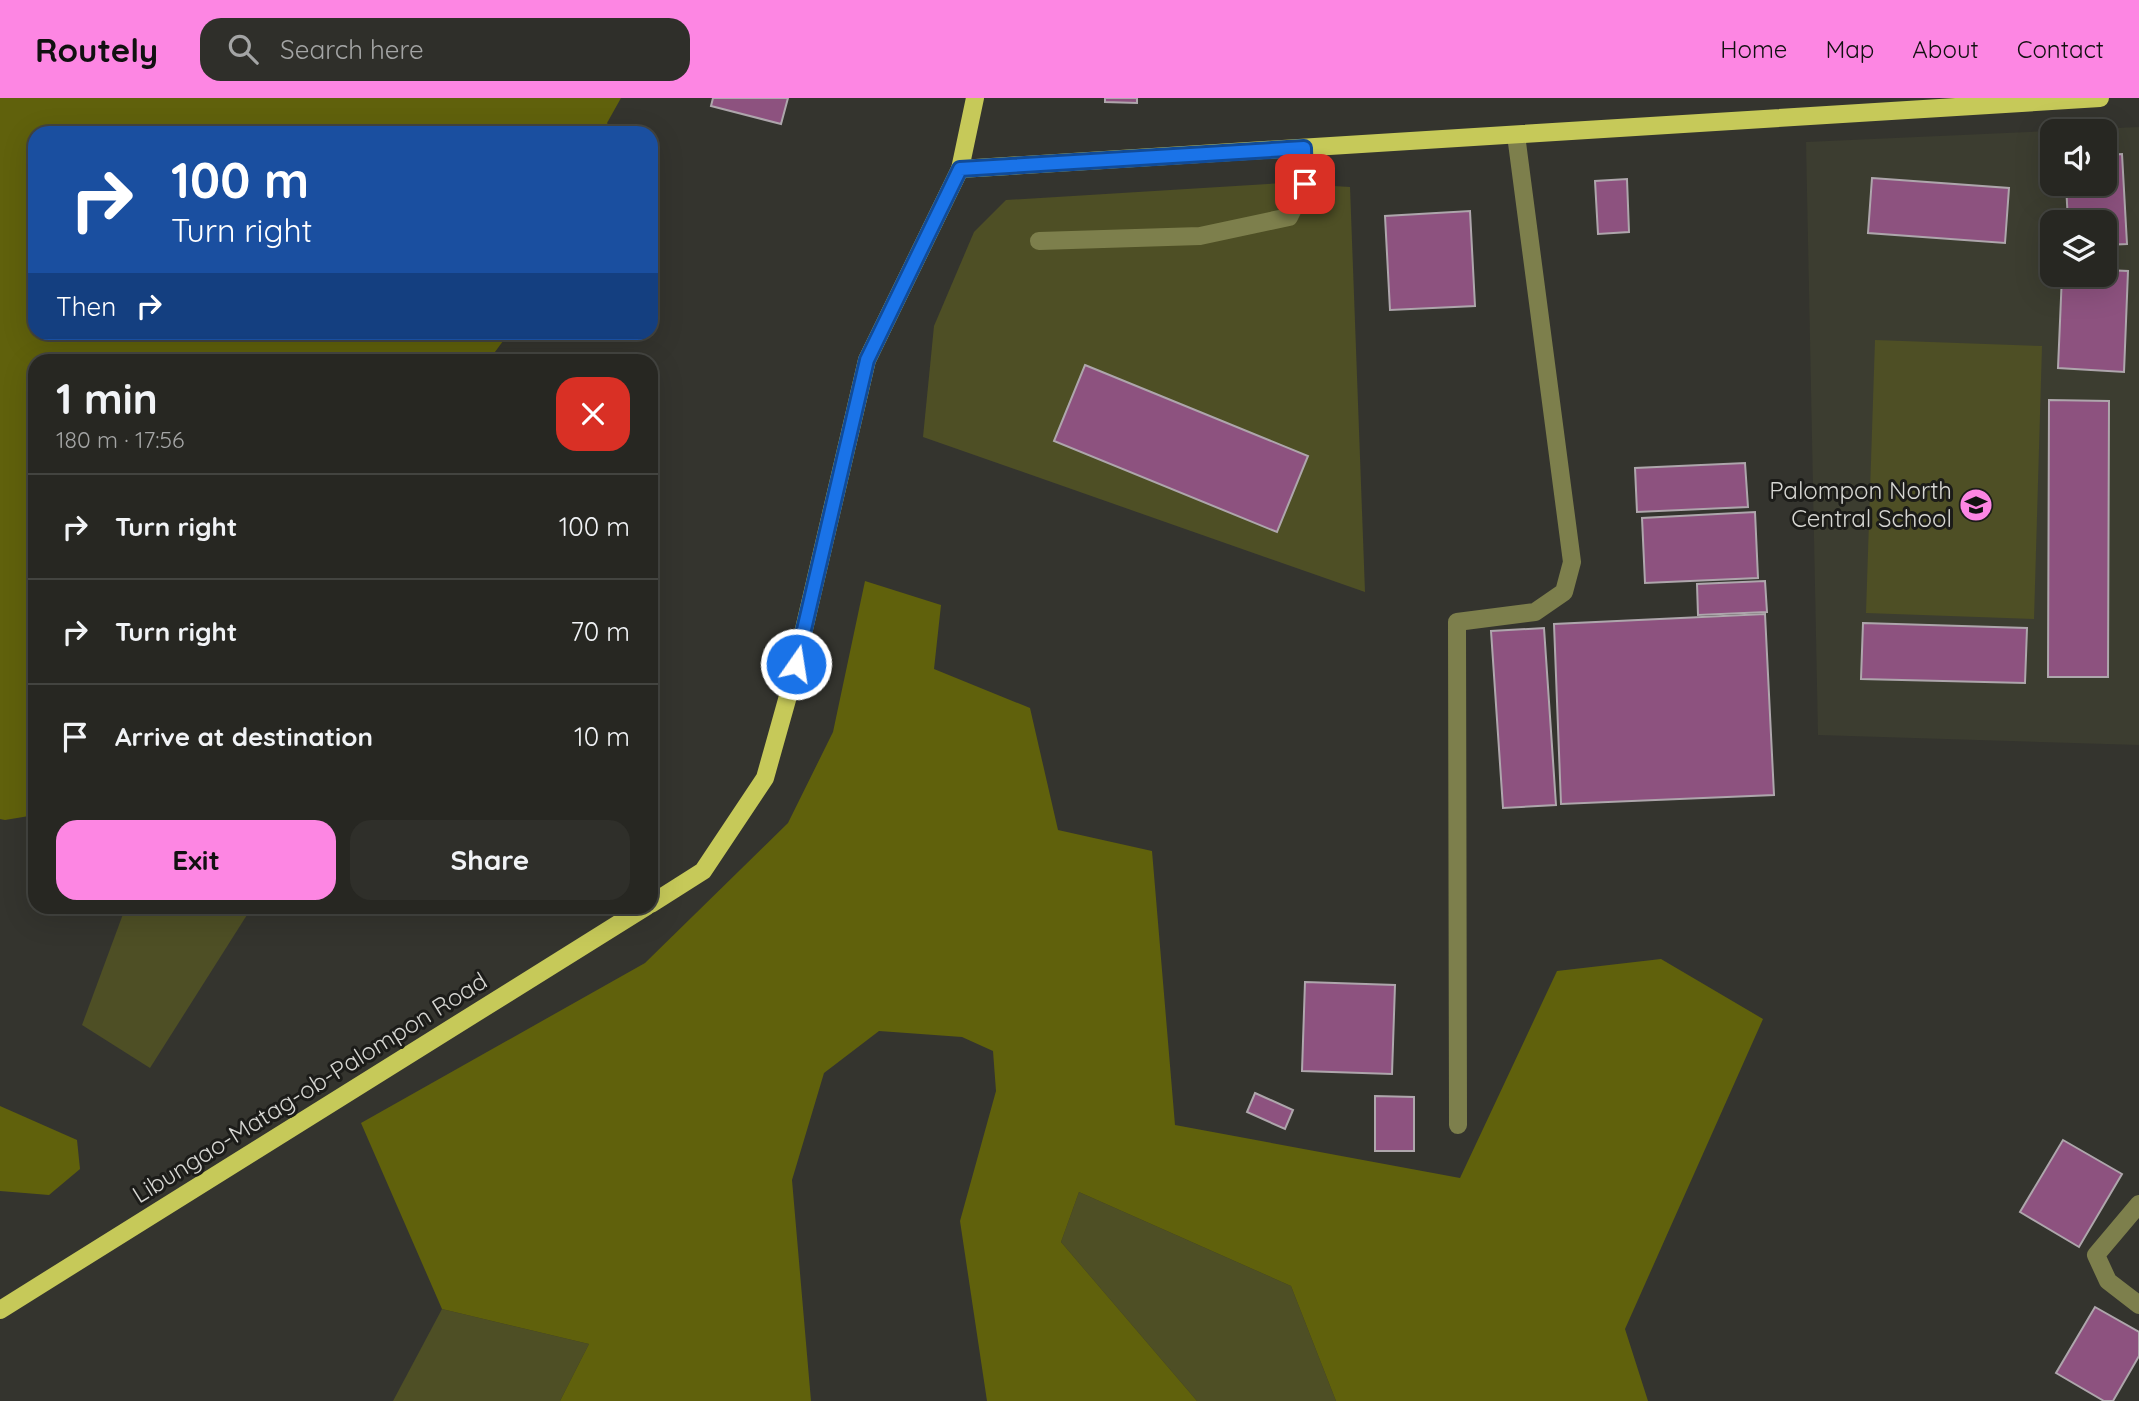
<!DOCTYPE html>
<html lang="en">
<head>
<meta charset="utf-8">
<style>
	:root { --surface:#272722; --page:#2f2f2a; --text:#f1f3f6; --muted:#a4a5a5; --line:#434440; --accent:#fd86e3 }
	body { margin:0; font-family:Quicksand,sans-serif; background:var(--page); color:var(--text); height:100vh; display:flex; flex-direction:column; font-size:26px; white-space:nowrap }
	* { box-sizing:border-box; margin:0 }
	p { font-size:23px; color:var(--muted) }
	.icon { flex:none; width:38px; height:38px; fill:none; stroke:currentColor; stroke-width:2; stroke-linecap:round; stroke-linejoin:round }
	.map { position:relative; flex:1; overflow:hidden }
	.sheet { position:absolute; left:28px; top:256px; width:630px; height:560px; display:flex; flex-direction:column; background:var(--surface); border-radius:21px; box-shadow:0 7px 28px #0002,0 0 0 2px var(--line) }
	.sheet>* { flex:none }
	.guide { position:absolute; left:28px; top:28px; width:630px; height:214px; border-radius:21px; box-shadow:0 7px 28px #0002,0 0 0 2px var(--line); background:#1a4fa0; color:#fff; overflow:hidden }
	.buttons { position:absolute; left:2040px; top:21px; display:grid; gap:14px }
	.buttons a { display:grid; place-items:center; width:77px; height:77px; border-radius:14px; background:var(--surface); box-shadow:0 7px 28px #0002,0 0 0 2px var(--line); font-size:35px }
	.pin { position:absolute; display:grid; place-items:center; width:60px; height:60px; color:#fff; margin:-30px; border-radius:14px; box-shadow:0 4px 10px #0006 }
	.me { position:absolute; width:77px; margin:-38px; rotate:13deg; stroke-linejoin:round; filter:drop-shadow(0 0 5px #0008) }
	.turn { display:flex; align-items:center; gap:24px; height:147px; padding:0 28px; font-size:32px }
	.turn .icon { width:91px; height:91px; stroke-width:2.5 }
	.turn b { display:block; font-size:49px; line-height:60px }
	.then { display:flex; align-items:center; height:66px; padding:0 28px; background:#0003; gap:14px; font-size:26px }
	.round { display:grid; place-items:center; flex:none; width:74px; height:74px; border-radius:21px; background:var(--page) }
	.summary { display:flex; align-items:center; justify-content:space-between; height:119px; padding:0 28px }
	h1 { font-size:42px; font-weight:700; line-height:52px }
	.action { display:flex; gap:14px; margin-top:auto; padding:14px 28px }
	.action a { flex:1; height:80px; border-radius:21px; background:var(--accent); color:#111; font-size:28px; font-weight:700; line-height:80px; text-align:center }
	.action a+a { background:var(--page); color:var(--text) }
	ul { padding:0; list-style:none }
	li { display:flex; align-items:center; gap:21px; height:105px; padding:0 28px; border-top:2px solid var(--line) }
	li div { flex:1 }
	li b { display:block; font-size:26px }
	li em { font-style:normal }
	header { display:flex; align-items:center; gap:42px; box-sizing:border-box; height:98px; padding:0 35px; background:var(--accent); color:#111 }
	header strong { font-size:33px }
	nav { display:flex; gap:38px; margin-inline-start:auto; font-size:24px }
	.search { width:490px; height:63px; background:var(--page); display:flex; align-items:center; gap:18px; box-sizing:border-box; padding:0 24px; border-radius:21px; color:var(--muted); font-size:26px }
	.map>svg:first-child { display:block }
</style>
</head>
<body>
<header>
<strong>Routely</strong>
<div class="search"><svg class="icon" aria-label="search" viewBox="0 0 24 24"><circle cx="10" cy="10" r="6"/><path d="M15 15l6 6"/></svg>Search here</div>
<nav><a>Home</a><a>Map</a><a>About</a><a>Contact</a></nav>
</header>
<div class="map">
<svg width="2139" height="1303" viewBox="0 0 2139 1303">
	<rect width="100%" height="100%" fill="#34342e"/>
	<path fill="#3c3d30" fill-rule="evenodd" d="M2139,29V647L1818,637L1806,44ZM2053,33H2105V86H2053ZM2053,124H2105V177H2053Z"/>
	<g fill="#4e4f25">
		<path d="M1283,85L1350,89L1365,494L923,339L934,228L974,134L1006,102Z"/>
		<path d="M1875,242L2042,248L2034,521L1866,515Z"/>
		<path d="M126,808L252,809L150,970L82,927Z"/>
		<path d="M1079,1094L1291,1188L1336,1303H1197L1061,1144Z"/>
		<path d="M442,1211L589,1246L560,1303H393Z"/>
	</g>
	<g fill="#60610c">
		<path d="M0,0H621L607,25L614,35H35V234L509,235L489,262H35V717L5,722L0,721Z"/>
		<path d="M865,483L941,507L934,571L1030,610L1058,732L1152,753L1175,1027L1460,1080L1557,873L1661,861L1763,921L1625,1231L1648,1303H1336L1291,1188L1079,1094L1061,1144L1197,1303H987L960,1123L996,993L993,953L962,939L879,933L824,975L792,1082L811,1303H560L589,1246L442,1211L361,1025L645,865L788,725L833,634Z"/>
		<path d="M0,1008L77,1042L80,1071L49,1097L0,1093Z"/>
	</g>
	<g fill="#8d527f" stroke="#aea6ac" stroke-width="2">
		<path d="M713,0H788L781,26L711,8Z"/>
		<path d="M1105,0H1137V5L1105,4Z"/>
		<path d="M2122,56L2127,146L2105,147V124H2068L2066,86H2105V57Z"/>
		<path d="M1872,80L2009,90L2005,145L1868,135Z"/>
		<path d="M1627,81L1629,134L1598,136L1595,83Z"/>
		<path d="M1470,113L1475,208L1390,212L1385,118Z"/>
		<path d="M2105,172L2128,173L2124,274L2058,270L2062,177H2105Z"/>
		<path d="M1085,267L1308,358L1277,434L1054,343Z"/>
		<path d="M2049,302L2109,303L2108,579H2048Z"/>
		<path d="M1745,365L1748,409L1637,414L1635,370Z"/>
		<path d="M1755,414L1758,480L1645,485L1642,420Z"/>
		<path d="M1765,483L1767,514L1698,517L1697,486Z"/>
		<path d="M1765,516L1774,697L1561,706L1554,526Z"/>
		<path d="M1863,525L2027,530L2025,585L1861,581Z"/>
		<path d="M1544,530L1556,707L1503,710L1491,533Z"/>
		<path d="M1305,884L1395,887L1392,976L1302,973Z"/>
		<path d="M1255,995L1293,1012L1285,1031L1247,1014Z"/>
		<path d="M1375,998L1414,999V1053H1375Z"/>
		<path d="M2063,1042L2122,1076L2079,1149L2020,1114Z"/>
		<path d="M2095,1209L2139,1234V1258L2113,1303H2104L2056,1275Z"/>
	</g>
	<g fill="none" stroke-linecap="round" stroke-linejoin="round">
		<g stroke="#7d7f4c" stroke-width="18">
			<path d="M1039,143L1200,138L1289,119L1305,86L1304,50"/>
			<path d="M1458,1027L1457,524L1535,514L1564,494L1572,464L1516,37"/>
			<path d="M2139,1106L2096,1157L2108,1183L2139,1207"/>
		</g>
		<g stroke="#c6c959" stroke-width="18">
			<path d="M960,71L2100,0"/>
			<path d="M651,806L703,773L765,680L790,591L867,262L960,71L975,0"/>
			<path d="M0,1212L647,808"/>
		</g>
	</g>
	<g fill="none" stroke-linecap="round" stroke-linejoin="round">
		<defs>
			<path id="route" d="M796,566L867,262L960,71L1304,50L1305,86"/>
		</defs>
		<use href="#route" stroke="#114b97" stroke-width="18"/>
		<use href="#route" stroke="#1a73e8" stroke-width="12"/>
	</g>
	<defs>
		<symbol id="school-disc" viewBox="-11 -11 22 22"><circle r="9.5" fill="#fd86e3" stroke="#1c1c19"/><path d="M0-5L7-2L0 1L-7-2ZM-4 1L0 2.5L4 1V4Q0 6-4 4Z" fill="#111"/></symbol>
	</defs>
	<g fill-rule="evenodd">
		<use href="#school-disc" x="1957" y="388" width="38" height="38"/>
	</g>
	<g text-anchor="middle" stroke-width="6" stroke-linejoin="round" paint-order="stroke">
		<g font-size="24" fill="#d6d6d2" stroke="#1c1c19" text-anchor="end">
			<text x="1952" y="401">Palompon North<tspan x="1952" dy="28">Central School</tspan></text>
		</g>
		<g font-size="24" fill="#d6d6d2" stroke="#1c1c19">
			<text transform="translate(310 990) rotate(-32)" y="8">Libungao-Matag-ob-Palompon Road</text>
		</g>
	</g>
</svg>
<div class="buttons">
<a><svg class="icon" aria-label="sound" viewBox="0 0 24 24"><path d="M4 9h4l5-4v14l-5-4H4zM17 9q2 3 0 6"/></svg></a>
<a><svg class="icon" aria-label="layers" viewBox="0 0 24 24"><path d="M12 4l9 5-9 5-9-5zM3 14l9 5 9-5"/></svg></a>
</div>
<div class="pin" style="left:1305px;top:86px;background:#d93025"><svg class="icon" aria-label="arrive" viewBox="0 0 24 24"><path d="M6 21V4h12l-3 4 3 4H6"/></svg></div>
<svg class="me" style="left:796px;top:566px" viewBox="-20 -20 40 40"><circle r="17" fill="#1a73e8" stroke="#fff" stroke-width="3"/><path d="M0-11L8 9 0 5-8 9z" fill="#fff"/></svg>
<div class="guide">
<div class="turn"><svg class="icon" aria-label="right" viewBox="0 0 24 24"><path d="M7 20v-9h11M14 6l5 5-5 5"/></svg><div><b>100 m</b>Turn right</div></div>
<div class="then">Then<svg class="icon" aria-label="right" viewBox="0 0 24 24"><path d="M7 20v-9h11M14 6l5 5-5 5"/></svg></div>
</div>
<section class="sheet">
<div class="summary"><div><h1>1 min</h1><p>180 m · 17:56</p></div><a class="round" style="background:#d93025;color:#fff"><svg class="icon" aria-label="close" viewBox="0 0 24 24"><path d="M6 6l12 12M18 6L6 18"/></svg></a></div>
<ul>
<li><svg class="icon" aria-label="right" viewBox="0 0 24 24"><path d="M7 20v-9h11M14 6l5 5-5 5"/></svg><div><b>Turn right</b></div><em>100 m</em></li>
<li><svg class="icon" aria-label="right" viewBox="0 0 24 24"><path d="M7 20v-9h11M14 6l5 5-5 5"/></svg><div><b>Turn right</b></div><em>70 m</em></li>
<li><svg class="icon" aria-label="arrive" viewBox="0 0 24 24"><path d="M6 21V4h12l-3 4 3 4H6"/></svg><div><b>Arrive at destination</b></div><em>10 m</em></li>
</ul>
<div class="action"><a>Exit</a><a>Share</a></div>
</section>
</div>
</body>
</html>
